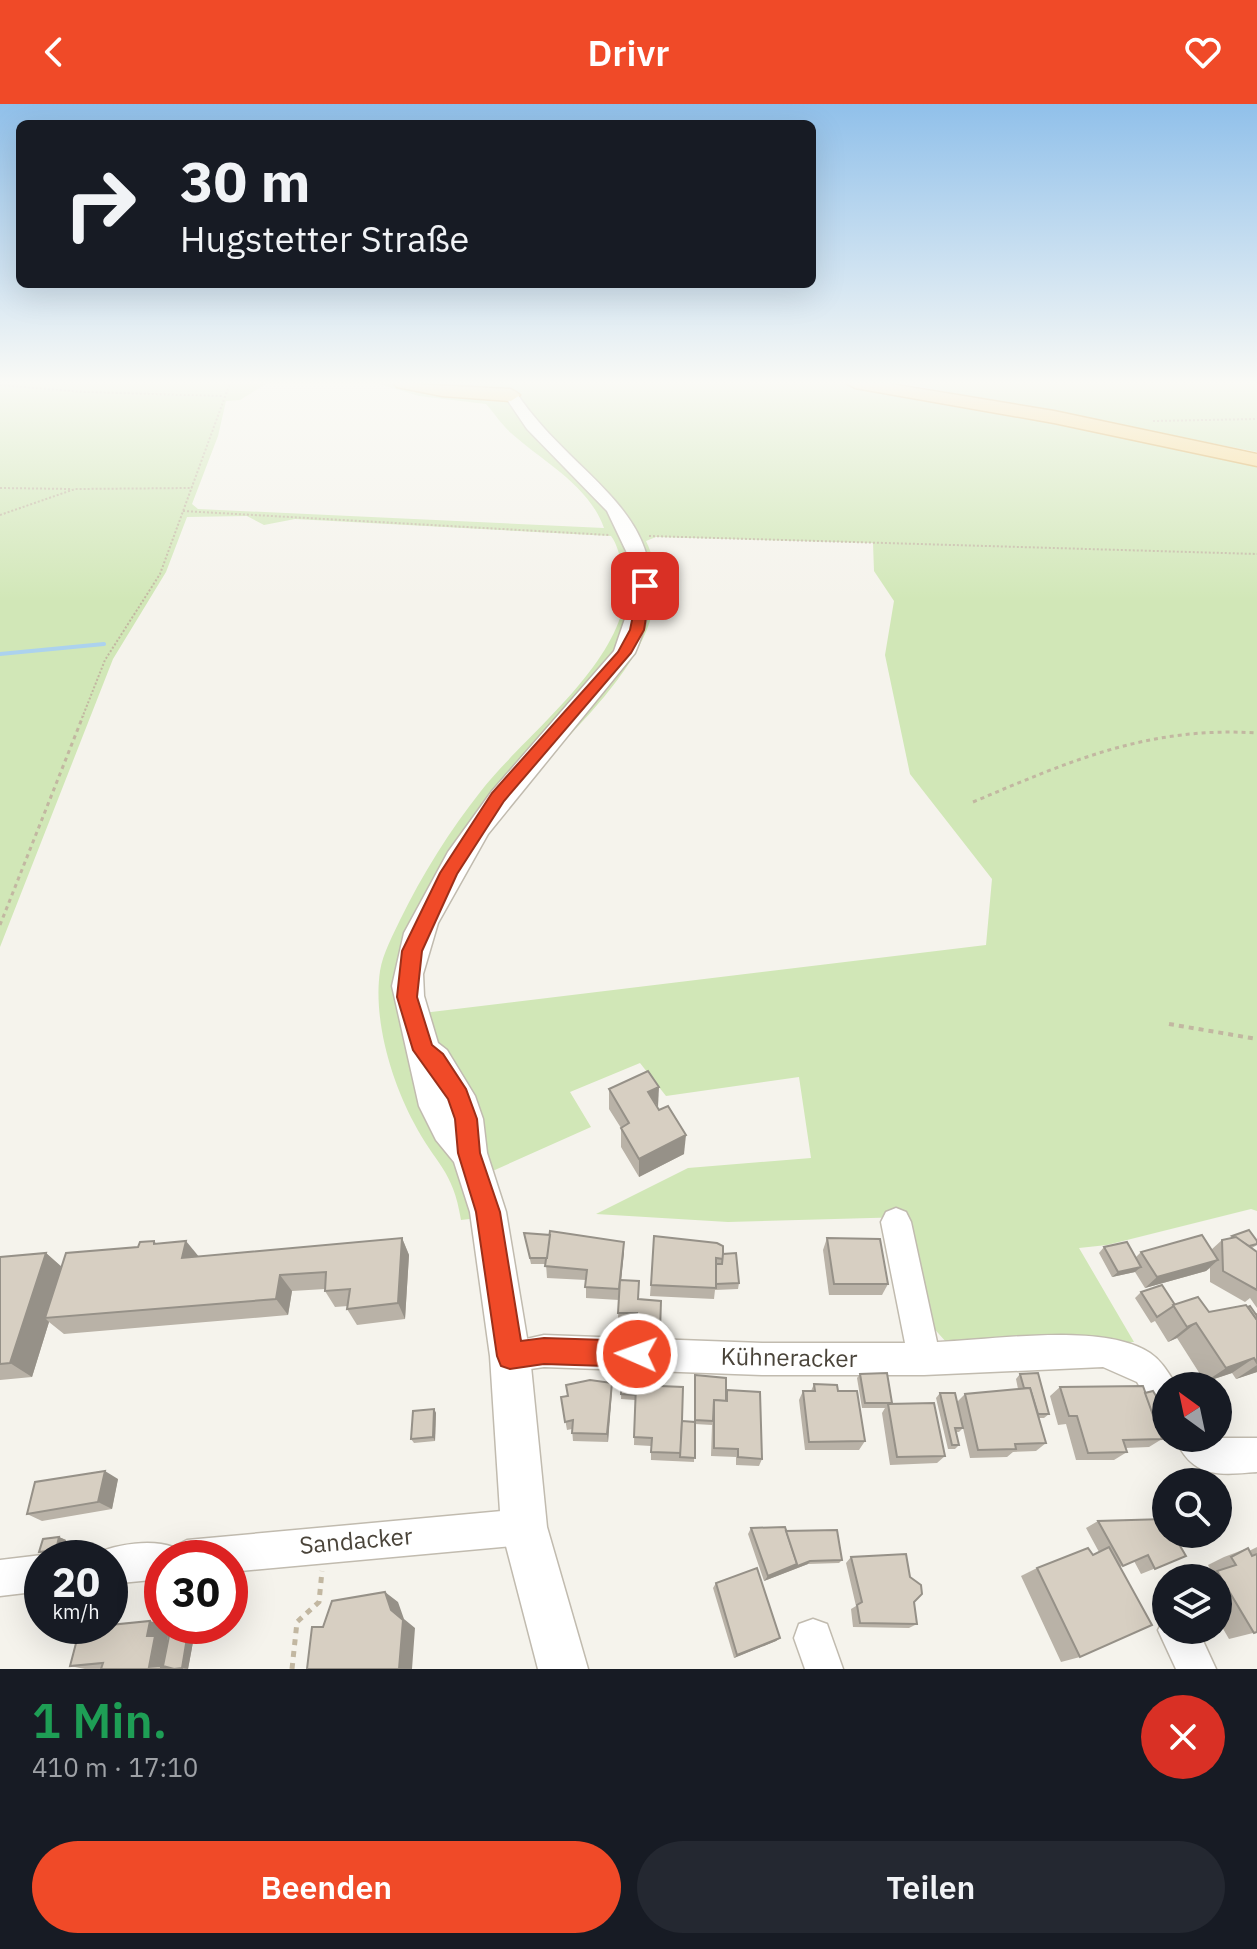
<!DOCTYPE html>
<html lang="de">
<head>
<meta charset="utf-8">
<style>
	:root { --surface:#171b24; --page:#242831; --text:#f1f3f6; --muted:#9ea1a6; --accent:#f04a28 }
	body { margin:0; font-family:"IBM Plex Sans",sans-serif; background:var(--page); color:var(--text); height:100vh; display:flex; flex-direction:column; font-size:30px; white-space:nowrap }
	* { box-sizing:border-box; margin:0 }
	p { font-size:26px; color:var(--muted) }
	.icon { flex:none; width:44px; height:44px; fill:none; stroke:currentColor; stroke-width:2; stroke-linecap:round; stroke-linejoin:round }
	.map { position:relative; height:1565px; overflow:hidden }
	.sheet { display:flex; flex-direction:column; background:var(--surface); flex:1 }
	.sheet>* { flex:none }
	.hud { position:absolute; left:16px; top:16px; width:800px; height:168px; border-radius:12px; box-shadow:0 8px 32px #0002; background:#171b24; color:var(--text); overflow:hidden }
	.needle { width:52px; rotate:327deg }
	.buttons { position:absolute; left:1152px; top:1268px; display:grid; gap:16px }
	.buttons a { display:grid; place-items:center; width:80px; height:80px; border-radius:50%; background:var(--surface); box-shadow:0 8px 32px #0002; font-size:40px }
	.speed { position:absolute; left:24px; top:1436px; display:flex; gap:16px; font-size:40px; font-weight:700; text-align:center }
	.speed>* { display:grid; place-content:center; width:104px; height:104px; border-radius:50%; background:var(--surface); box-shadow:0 8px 32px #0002; line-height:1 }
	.speed small { font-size:20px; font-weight:400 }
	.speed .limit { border:12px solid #d22; background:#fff; color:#111 }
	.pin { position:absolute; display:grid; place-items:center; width:68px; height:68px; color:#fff; margin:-34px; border-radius:16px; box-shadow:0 4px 12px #0006 }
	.me { position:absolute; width:88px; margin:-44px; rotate:272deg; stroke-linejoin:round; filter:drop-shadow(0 0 6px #0008) }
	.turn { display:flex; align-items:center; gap:28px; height:168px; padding:0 32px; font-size:36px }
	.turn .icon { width:104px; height:104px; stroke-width:2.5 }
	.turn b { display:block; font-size:56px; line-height:68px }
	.round { display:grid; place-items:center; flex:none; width:84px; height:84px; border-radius:42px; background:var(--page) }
	.headline { display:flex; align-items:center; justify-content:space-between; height:136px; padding:0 32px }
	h1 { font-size:48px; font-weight:600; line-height:60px; color:#1e9e55 }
	.primary-button { display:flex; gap:16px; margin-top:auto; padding:16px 32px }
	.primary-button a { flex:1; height:92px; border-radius:48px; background:var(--accent); color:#fff; font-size:32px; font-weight:600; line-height:92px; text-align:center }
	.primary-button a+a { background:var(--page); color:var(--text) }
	header { display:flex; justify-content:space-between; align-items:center; height:104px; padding:0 32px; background:var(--accent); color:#fff; font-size:36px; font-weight:600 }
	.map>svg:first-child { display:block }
</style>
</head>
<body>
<header><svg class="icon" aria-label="back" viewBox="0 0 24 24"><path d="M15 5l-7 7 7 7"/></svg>Drivr<svg class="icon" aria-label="heart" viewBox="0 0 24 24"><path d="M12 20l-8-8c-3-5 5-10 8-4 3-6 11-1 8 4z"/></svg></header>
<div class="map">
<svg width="1257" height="1565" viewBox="0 0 1257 1565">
	<rect width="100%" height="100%" fill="#f5f3ec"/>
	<g fill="#d1e7b7" fill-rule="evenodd">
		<path d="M0,279H267L240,296L226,297L218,332L192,400L198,405L604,424C589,381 543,358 511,329C501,320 495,310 486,300L419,292L376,279H847L1257,358V1107L1251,1105L1107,1141L1079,1144L1134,1238L947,1239L930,1220L907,1113L728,1118L596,1110L688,1064L811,1054L799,973L666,992L640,959L570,988L591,1023L468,1078L478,1114L461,1116C453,1065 435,1060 414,1019C391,976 373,915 380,867C383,849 393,831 400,816C422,771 450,726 481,687C527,627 647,543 622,460C619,450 617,440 611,432L295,415L264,421L247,412L187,413L166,468L113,555L0,843ZM656,433L873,439L874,467L894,497L885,551L910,670L992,775L986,841L423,909C414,867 431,830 451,794C471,759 491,722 516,691C570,622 692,534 646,437Z"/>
		<path d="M902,279H1257V348Z"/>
	</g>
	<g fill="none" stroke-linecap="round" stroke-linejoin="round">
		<path stroke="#acd2ee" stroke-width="4" d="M0,550L104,540"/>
		<defs>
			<g id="minor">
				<path d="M896,1104L906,1108L911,1118L937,1238C993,1236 1104,1218 1150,1249C1162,1257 1169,1270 1177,1282H1166V1312L1154,1307L1137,1278L1103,1263L924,1271H762L544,1263L510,1268L499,1263L494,1252L499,1241L544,1231L762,1239H905L881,1118L886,1108Z"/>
				<path d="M1175,1334H1257V1368C1220,1371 1192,1375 1175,1334Z"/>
				<path d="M524,1405L537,1410L542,1423L537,1436L524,1441L230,1468V1454H162V1475L110,1480V1454H95L97,1449C118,1440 152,1435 173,1443L187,1436Z"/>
				<path d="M42,1451L50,1454H42V1487L0,1492V1456Z"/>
				<path d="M1166,1512V1526H1198L1216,1565H1176L1158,1526Z"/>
				<path d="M813,1515L827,1520L843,1565H805L794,1534L799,1520Z"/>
			</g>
			<path id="tertiary" d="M511,287L516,288C577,382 693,413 635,549L488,730L438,819L423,870L424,892L438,939L447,946L475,992L483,1015L487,1049L506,1108L530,1252L547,1423L588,1565H538L501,1423L490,1252L470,1108L454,1058L436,1036L419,1002L392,882L404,829L448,748L492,687L614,547L631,497L627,449L607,407L527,325L504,291Z"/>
			<g id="trunk">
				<path d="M394,279L511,285L520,291L511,297L442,292L397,283Z"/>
				<path d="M846,279H885L1054,307L1257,350V362L1054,319L855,284Z"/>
			</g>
		</defs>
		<use href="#minor" stroke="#c1bbaf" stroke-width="3"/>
		<use href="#tertiary" stroke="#c1bbaf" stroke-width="3"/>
		<use href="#trunk" stroke="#d7a444" stroke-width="3"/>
		<g stroke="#c2b7a1" stroke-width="2" stroke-dasharray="2 2" stroke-linecap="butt">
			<path d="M0,281L84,288L222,292"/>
			<path d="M1153,317L1257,315"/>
			<path d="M0,384L71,385"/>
			<path d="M183,407L609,431"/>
			<path d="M0,411L75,385L192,384"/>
			<path d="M649,432L1257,450"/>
			<path d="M82,614L105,556L160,470L230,279"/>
		</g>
		<g stroke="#c2b7a1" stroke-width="3" stroke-dasharray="4 4" stroke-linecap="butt">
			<path d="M973,698C1070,657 1149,622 1257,629"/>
			<path d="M0,821L83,612"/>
		</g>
		<path stroke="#c2b7a1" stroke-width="4" stroke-dasharray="5 5" stroke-linecap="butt" d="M1169,920L1257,935"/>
		<path stroke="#c2b7a1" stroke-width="5" stroke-dasharray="6 6" stroke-linecap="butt" d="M292,1565L297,1518L319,1498L322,1467"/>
		<use href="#minor" fill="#fff" fill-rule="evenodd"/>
		<use href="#tertiary" fill="#fff" fill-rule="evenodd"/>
		<use href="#trunk" fill="#f8d88b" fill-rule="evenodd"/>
	</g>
	<g fill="#b9b2a7">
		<path d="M609,985L657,1003L684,1050L639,1073L621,1043V1024L609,1005Z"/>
		<path d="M524,1129L624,1138L621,1176L638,1195L661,1197L659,1232L636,1231L637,1214H618L619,1196L586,1194V1176L547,1174L546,1160H531Z"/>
		<path d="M654,1132L723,1150L739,1179L738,1185L715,1186L714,1195L650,1192Z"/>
		<path d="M1232,1132L1257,1141L1252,1144L1257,1148V1204L1250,1194L1245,1198L1210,1178V1164L1206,1167L1145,1184L1135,1168L1112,1173L1099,1149L1104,1143L1136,1153L1141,1148L1211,1146L1222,1136L1230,1135Z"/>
		<path d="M402,1134L409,1151L405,1215L357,1221L347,1205L348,1202L335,1203L325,1187V1185L292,1187L288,1211L64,1230L49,1218L32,1273L0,1276V1153L46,1149L62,1163L138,1143L154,1137L157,1140L199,1153Z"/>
		<path d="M827,1134L888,1180L882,1191H829L823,1146Z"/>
		<path d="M1141,1188L1175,1201L1209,1208L1257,1209V1268L1236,1275L1232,1269L1205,1278L1177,1234L1168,1238L1155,1217L1151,1219L1135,1194Z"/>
		<path d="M622,1265L636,1281L682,1317L694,1318L695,1271L726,1291L762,1355L759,1362L736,1361V1353L711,1352L712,1321L695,1320L694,1358L651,1356V1342L634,1341L635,1296L621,1295Z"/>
		<path d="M860,1270L945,1352L937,1359L890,1361L882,1309L885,1304H862L857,1274Z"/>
		<path d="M1020,1270L1049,1310L1044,1314H1039L1046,1339L1036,1347L1013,1348L1007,1353L970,1354L963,1324L959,1328H956L959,1341L955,1345H948L936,1294L940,1289L957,1298L965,1290L1018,1285L1016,1275Z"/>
		<path d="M612,1279L608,1338L573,1337L572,1325L567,1326L561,1293Z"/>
		<path d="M814,1280L838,1287L865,1337L859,1346H805L799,1296L803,1287H811Z"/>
		<path d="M1060,1283L1145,1289L1166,1308V1324L1159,1326L1162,1335L1149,1343L1125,1344L1127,1348L1114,1356H1076L1066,1320L1058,1321L1050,1292Z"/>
		<path d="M434,1305L436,1309L435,1337L414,1339L411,1335Z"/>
		<path d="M118,1375L112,1405L42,1417L27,1410Z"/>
		<path d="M1098,1417L1186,1452L1141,1470L1134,1457L1120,1463L1080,1553L1061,1558L1021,1472L1037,1464L1093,1451L1099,1448L1086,1424Z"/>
		<path d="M751,1424L786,1427L842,1456L839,1459L808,1460L764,1477L748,1430Z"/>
		<path d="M59,1433L66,1436L63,1449L47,1451L39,1448Z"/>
		<path d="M1257,1443V1528L1229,1535L1218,1516V1474H1196L1212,1469L1208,1461L1224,1453L1248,1444L1249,1447Z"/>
		<path d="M851,1453L914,1498L917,1520L909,1524L853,1523L851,1505L856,1502L846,1459Z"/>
		<path d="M716,1479L780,1534L776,1537L734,1554L713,1484Z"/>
		<path d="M162,1522L170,1523L168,1536L171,1522H196L188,1565H85L70,1562Z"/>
	</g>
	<g fill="#969188">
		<path d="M659,983L658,1003L648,988Z"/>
		<path d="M686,1031L684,1050L639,1073V1055Z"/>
		<path d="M402,1134L409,1151L405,1215L398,1199Z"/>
		<path d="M186,1137L200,1154H182Z"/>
		<path d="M624,1138V1149L619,1196V1185Z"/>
		<path d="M46,1149L65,1166L45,1214L49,1218L32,1273L10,1259Z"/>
		<path d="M1218,1156L1206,1167L1145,1184L1157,1173Z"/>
		<path d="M1141,1163L1135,1168L1112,1173L1118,1168Z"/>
		<path d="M280,1171L292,1187L288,1211L276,1195Z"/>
		<path d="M1196,1219L1177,1234L1168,1238L1187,1223Z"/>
		<path d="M1254,1254L1232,1269L1205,1278L1226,1264Z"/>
		<path d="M1257,1261V1268L1236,1275Z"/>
		<path d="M612,1279V1288L608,1338L607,1330Z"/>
		<path d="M434,1305L436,1309L435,1337L433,1333Z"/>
		<path d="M105,1367L118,1375L112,1405L98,1398Z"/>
		<path d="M59,1433L66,1436L63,1449L56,1446Z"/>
		<path d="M810,1457L808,1460L764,1477L768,1472L797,1460Z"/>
		<path d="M385,1488L398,1498L404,1515L415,1524L412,1565H399L391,1506Z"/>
		<path d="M150,1517L162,1520V1522L170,1523L167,1536L174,1538L175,1565H158L149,1563L147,1532Z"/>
		<path d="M189,1522H196L188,1565L182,1564Z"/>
		<path d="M780,1534L776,1537L734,1554L737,1551Z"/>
	</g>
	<g fill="#d7cfc2" stroke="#969188" stroke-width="2">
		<path d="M648,967L659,983L648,988L659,1006L668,1002L686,1031L639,1055L621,1024L629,1019L609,985Z"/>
		<path d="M1249,1126L1257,1137V1140L1249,1142L1232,1132Z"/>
		<path d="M550,1127L624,1138L619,1185L585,1183L587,1166L545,1162Z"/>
		<path d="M524,1129L550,1131L547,1154H530Z"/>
		<path d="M1202,1131L1218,1156L1157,1173L1141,1148Z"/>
		<path d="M654,1132L717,1139L723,1142V1155L716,1154V1184L651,1181Z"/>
		<path d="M1236,1133L1257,1148V1186L1223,1167L1222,1136Z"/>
		<path d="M402,1134L398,1199L347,1205L350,1185L325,1187L326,1168L280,1171L276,1195L45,1214L66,1149L138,1143L140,1138L154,1137V1140L186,1137L182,1154Z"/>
		<path d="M827,1134L880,1135L888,1180H834Z"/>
		<path d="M1127,1138L1141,1163L1118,1168L1104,1143Z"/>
		<path d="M46,1149L10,1259L0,1260V1153Z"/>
		<path d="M736,1149L739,1179L716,1180V1160H722L723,1150Z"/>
		<path d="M620,1176L639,1177L638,1195L661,1197L660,1227L636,1226L637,1209H618Z"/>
		<path d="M1162,1181L1175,1201L1157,1213L1141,1188Z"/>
		<path d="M1198,1193L1209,1208L1246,1201L1257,1216V1259L1254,1254L1226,1264L1196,1219L1187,1223L1173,1201Z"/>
		<path d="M1250,1202L1257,1212V1216L1248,1203Z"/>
		<path d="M622,1265L637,1266L635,1291L621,1290Z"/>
		<path d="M887,1269L892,1299H865L860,1270Z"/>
		<path d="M1038,1269L1049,1310H1038L1030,1284H1024L1020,1270Z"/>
		<path d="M695,1271L726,1274V1297L714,1296L713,1317L695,1316Z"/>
		<path d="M590,1276L612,1279L607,1330L572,1329L573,1316L565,1318L561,1293L568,1292L566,1281Z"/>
		<path d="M814,1280L837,1281L838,1287H857L865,1337L809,1338L803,1287H815Z"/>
		<path d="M636,1281L683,1283L681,1349L651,1348L652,1334L634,1333Z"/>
		<path d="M1143,1282L1162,1335L1123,1336L1127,1348L1088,1349L1077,1312H1069L1060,1283Z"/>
		<path d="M1030,1284L1046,1339L1015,1340L1016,1345L978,1346L965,1290Z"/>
		<path d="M727,1286L760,1288L762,1355L738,1353V1345L714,1344V1296L727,1297Z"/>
		<path d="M1153,1287L1166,1308V1322L1161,1324L1153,1311L1145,1289Z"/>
		<path d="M940,1289H955L963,1324H955L959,1341H952Z"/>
		<path d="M934,1299L945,1352L897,1353L888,1300Z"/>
		<path d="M434,1305L433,1333L411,1335L413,1307Z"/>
		<path d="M682,1317L695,1318V1354L680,1353Z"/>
		<path d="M105,1367L98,1398L27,1410L35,1378Z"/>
		<path d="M1165,1415L1166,1430H1173L1186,1452L1155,1465L1148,1451L1123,1462L1098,1417Z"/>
		<path d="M785,1423L797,1460L768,1472L751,1424Z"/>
		<path d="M837,1426L842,1456L810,1457L795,1463L797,1460L786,1427Z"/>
		<path d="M59,1433L56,1446L39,1448L43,1435Z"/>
		<path d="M1109,1443L1152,1521L1080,1553L1037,1464L1088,1444L1093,1451Z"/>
		<path d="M1248,1444L1252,1452L1257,1450V1528L1254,1529L1217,1467L1236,1461L1231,1453Z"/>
		<path d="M906,1450L910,1473L921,1481L922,1490L914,1498L917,1520L860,1519L857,1501L862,1498L851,1453Z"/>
		<path d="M757,1464L780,1534L737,1551L716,1479Z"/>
		<path d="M385,1488L391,1506L403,1516L399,1565H307L312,1523H323L332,1497Z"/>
		<path d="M150,1517L147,1532H155L149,1563L161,1562V1565H101L103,1559L70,1562L80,1524Z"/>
		<path d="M171,1522H189L182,1564L174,1565L163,1562Z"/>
	</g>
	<linearGradient id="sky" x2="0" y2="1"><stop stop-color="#90c0ea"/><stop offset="0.56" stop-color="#fafaf6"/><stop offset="1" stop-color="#fafaf6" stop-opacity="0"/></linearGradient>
	<rect width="1257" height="498" fill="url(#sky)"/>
	<path fill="#f04a28" stroke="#9c301a" stroke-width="2" d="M645,478L651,482L644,526L631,549L504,697L457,770L422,847L417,893L432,941L443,950L466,985L477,1015L480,1049L500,1108L521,1237L544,1234L637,1237L647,1241L651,1250L647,1260L637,1263L544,1260L510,1265L501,1262L497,1252L476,1108L458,1049L455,1015L448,995L413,946L397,893L402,847L440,769L492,689L618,548L630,526L639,482Z"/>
	<g text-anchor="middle" stroke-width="6" stroke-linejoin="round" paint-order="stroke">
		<g font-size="24" fill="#4a443a" stroke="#fff">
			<text transform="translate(789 1254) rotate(1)" y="8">Kühneracker</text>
			<text transform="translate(356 1437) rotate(-5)" y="8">Sandacker</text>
		</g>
	</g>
</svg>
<div class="buttons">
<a><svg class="needle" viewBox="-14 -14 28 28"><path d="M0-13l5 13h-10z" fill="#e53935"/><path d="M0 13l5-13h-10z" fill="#9ea1a6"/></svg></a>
<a><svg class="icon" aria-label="search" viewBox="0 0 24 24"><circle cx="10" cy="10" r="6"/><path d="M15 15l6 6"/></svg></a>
<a><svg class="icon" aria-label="layers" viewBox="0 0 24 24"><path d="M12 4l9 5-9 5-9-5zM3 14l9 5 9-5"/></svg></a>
</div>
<div class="speed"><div>20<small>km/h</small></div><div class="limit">30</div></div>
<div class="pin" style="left:645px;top:482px;background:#d93025"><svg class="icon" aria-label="arrive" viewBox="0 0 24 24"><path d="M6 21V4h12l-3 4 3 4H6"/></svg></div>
<svg class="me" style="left:637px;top:1250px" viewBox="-20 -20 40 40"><circle r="17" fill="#f04a28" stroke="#fff" stroke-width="3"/><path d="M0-11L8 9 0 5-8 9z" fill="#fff"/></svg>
<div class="hud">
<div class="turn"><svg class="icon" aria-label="right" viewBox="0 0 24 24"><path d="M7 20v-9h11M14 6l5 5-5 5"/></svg><div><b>30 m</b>Hugstetter Straße</div></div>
</div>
</div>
<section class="sheet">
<div class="headline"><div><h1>1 Min.</h1><p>410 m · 17:10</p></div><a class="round" style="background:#d93025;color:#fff"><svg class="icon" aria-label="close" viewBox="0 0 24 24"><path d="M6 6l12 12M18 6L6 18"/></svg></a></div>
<div class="primary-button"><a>Beenden</a><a>Teilen</a></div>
</section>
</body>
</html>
